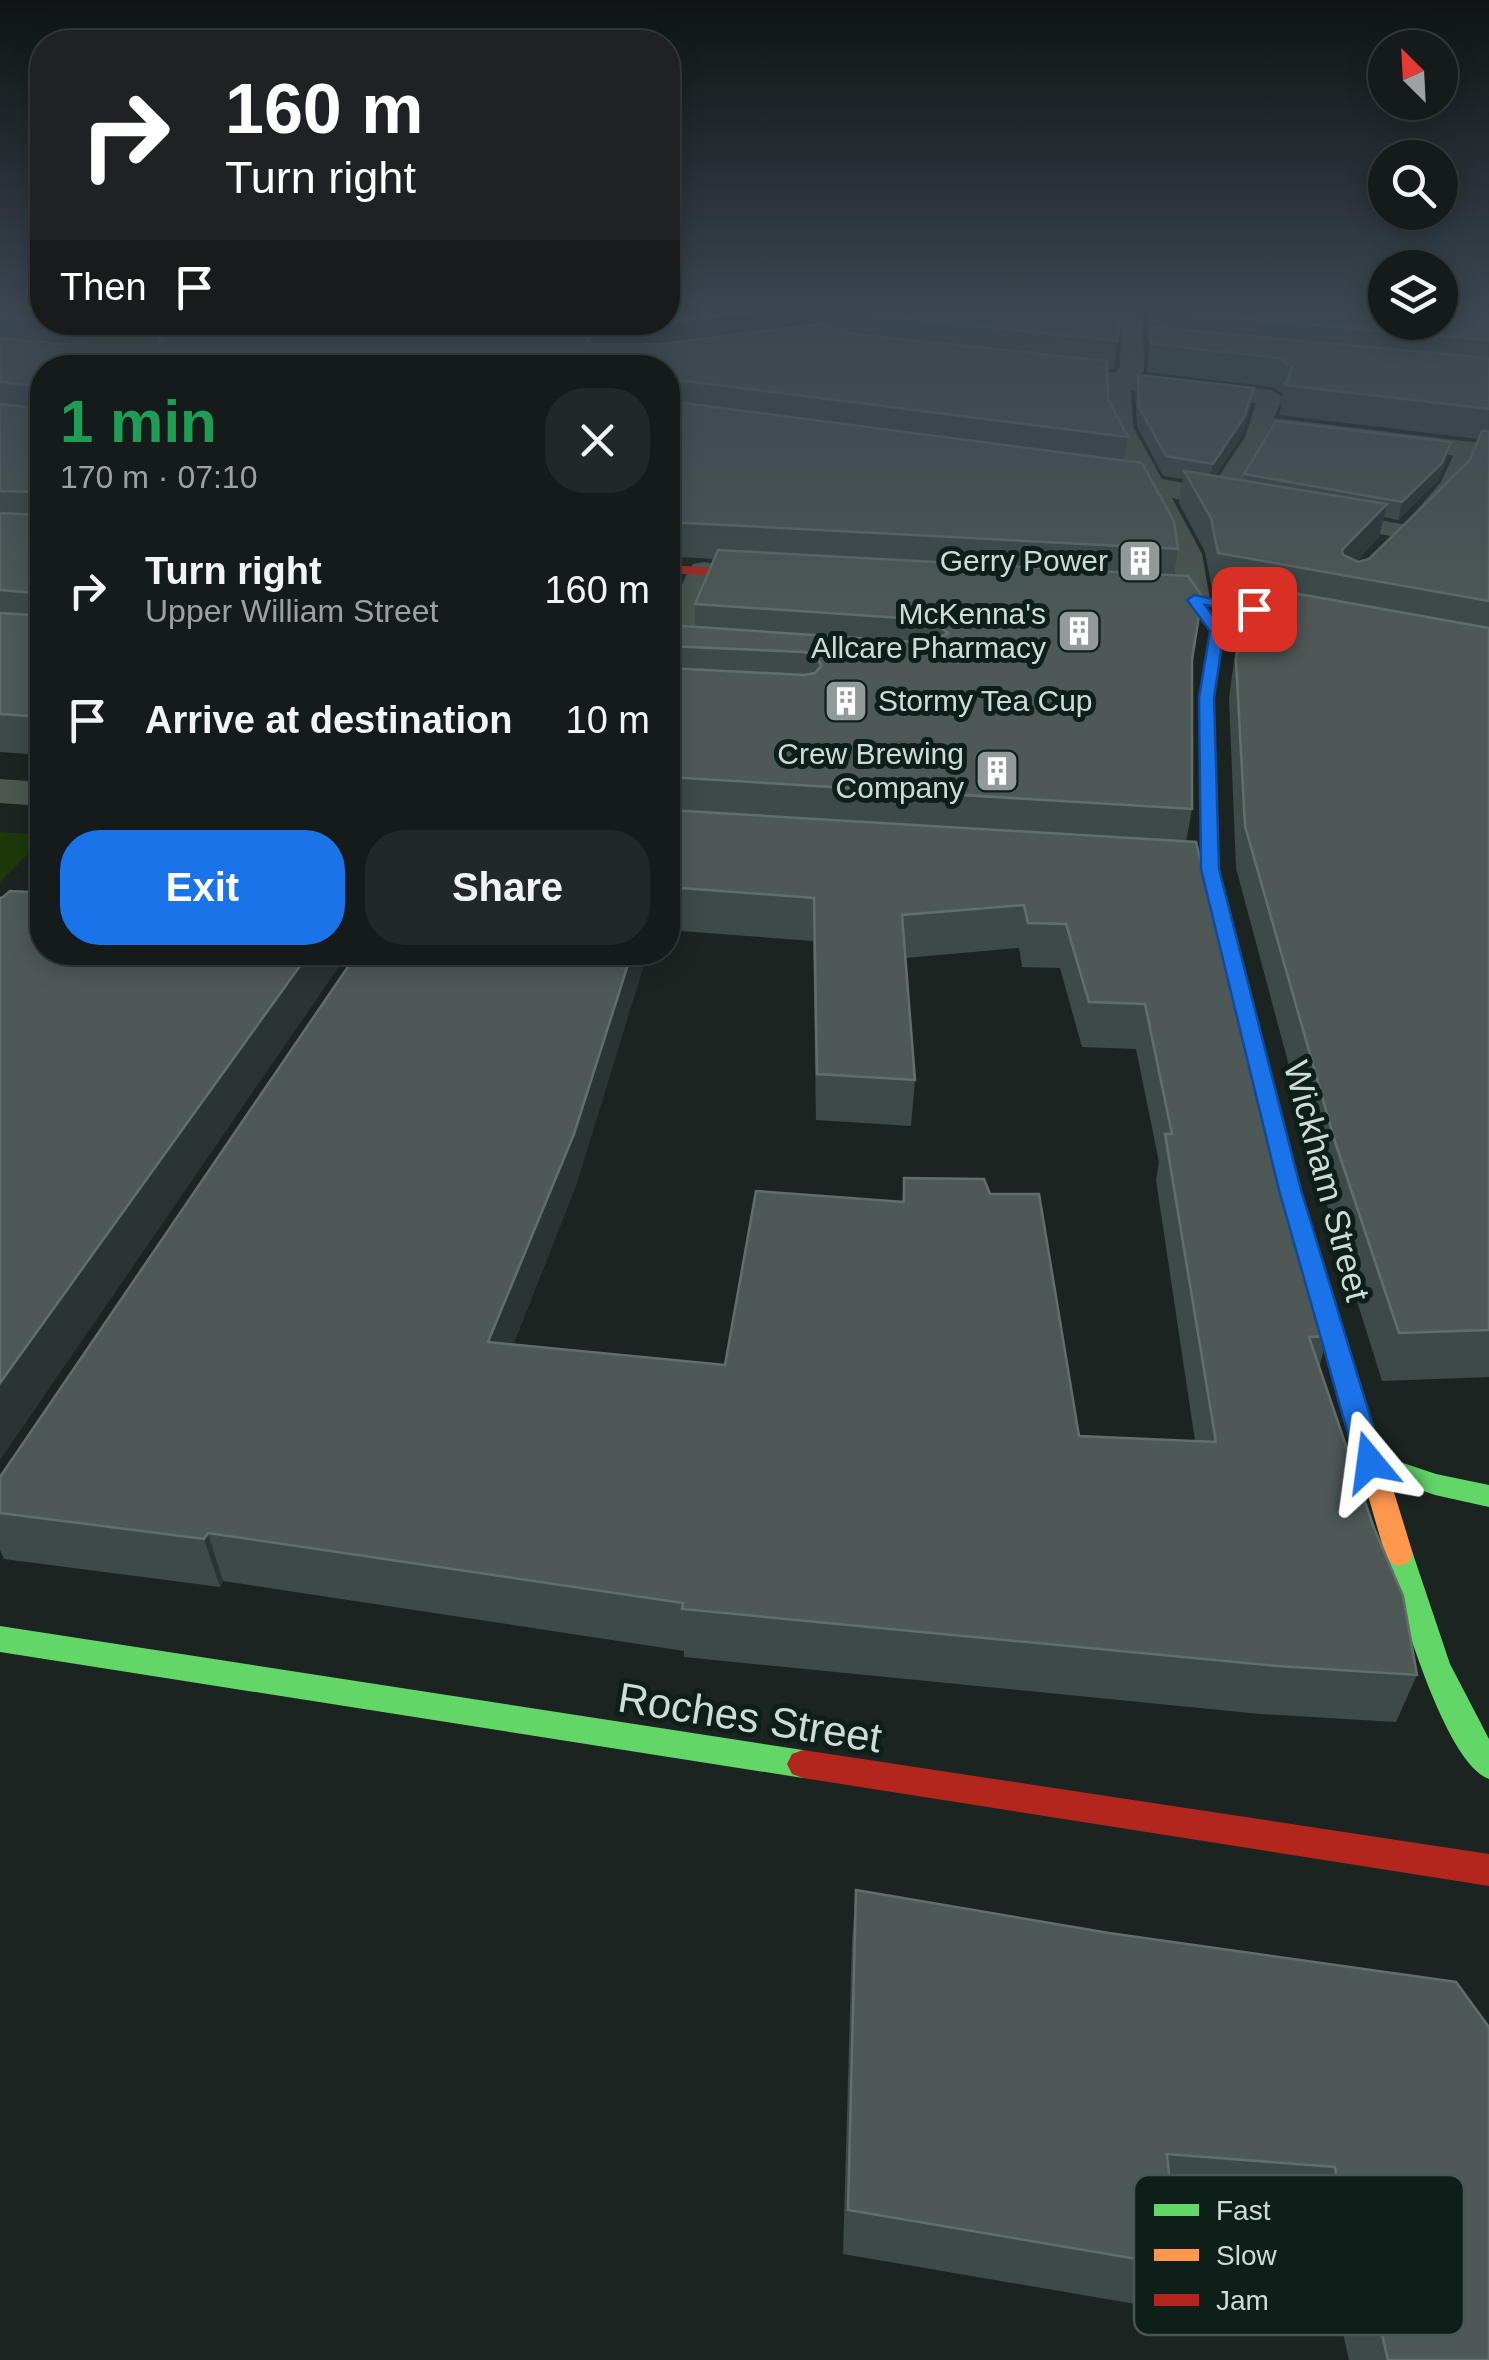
<!DOCTYPE html>
<html lang="en">
<head>
<meta charset="utf-8">
<style>
	:root { --surface:#151b1a; --page:#222827; --text:#f1f3f6; --muted:#9da1a2; --line:#343939; --accent:#1a73e8 }
	body { margin:0; font-family:Arial,sans-serif; background:var(--page); color:var(--text); height:100vh; display:flex; flex-direction:column; font-size:38px; white-space:nowrap }
	* { box-sizing:border-box; margin:0 }
	p { font-size:32px; color:var(--muted) }
	.icon { flex:none; width:55px; height:55px; fill:none; stroke:currentColor; stroke-width:2; stroke-linecap:round; stroke-linejoin:round }
	.map { position:relative; flex:1; overflow:hidden }
	.details { position:absolute; left:30px; top:355px; width:650px; height:610px; display:flex; flex-direction:column; background:var(--surface); border-radius:40px; box-shadow:0 5px 25px #0003,0 0 0 2px var(--line) }
	.details>* { flex:none }
	.guide { position:absolute; left:30px; top:30px; width:650px; height:305px; border-radius:40px; box-shadow:0 5px 25px #0003,0 0 0 2px var(--line); background:#202124; color:#fff; overflow:hidden }
	.needle { width:65px; rotate:336deg }
	.tools { position:absolute; left:1368px; top:30px; display:grid; gap:20px }
	.tools a { display:grid; place-items:center; width:90px; height:90px; border-radius:50%; background:var(--surface); box-shadow:0 5px 25px #0003,0 0 0 2px var(--line); font-size:50px }
	.pin { position:absolute; display:grid; place-items:center; width:85px; height:85px; color:#fff; margin:-42px; border-radius:20px; box-shadow:0 5px 15px #0006 }
	.me { position:absolute; width:110px; margin:-55px; rotate:344deg; stroke-linejoin:round; filter:drop-shadow(0 0 8px #0008) }
	.turn { display:flex; align-items:center; gap:35px; height:210px; padding:0 30px; font-size:45px }
	.turn .icon { width:130px; height:130px; stroke-width:2.5 }
	.turn b { display:block; font-size:70px; line-height:85px }
	.then { display:flex; align-items:center; height:95px; padding:0 30px; background:#0003; gap:20px; font-size:38px }
	.round { display:grid; place-items:center; flex:none; width:105px; height:105px; border-radius:40px; background:var(--page) }
	.head { display:flex; align-items:center; justify-content:space-between; height:170px; padding:0 30px }
	h1 { font-size:60px; font-weight:600; line-height:75px; color:#1e9e55 }
	.action { display:flex; gap:20px; margin-top:auto; padding:20px 30px }
	.action a { flex:1; height:115px; border-radius:40px; background:var(--accent); color:#fff; font-size:40px; font-weight:600; line-height:115px; text-align:center }
	.action a+a { background:var(--page); color:var(--text) }
	ul { padding:0; list-style:none }
	li { display:flex; align-items:center; gap:30px; height:130px; padding:0 30px }
	li div { flex:1 }
	li b { display:block; font-size:38px }
	li em { font-style:normal }
	.map>svg:first-child { display:block }
</style>
</head>
<body>
<div class="map">
<svg width="1489" height="2360" viewBox="0 0 1489 2360">
	<rect width="100%" height="100%" fill="#1c2422"/>
	<path fill="#1d390b" d="M0,832L42,835V840L0,882Z"/>
	<g fill="none" stroke-linecap="round" stroke-linejoin="round">
		<g fill="#4c5750" fill-rule="evenodd">
			<path d="M1465,443L1475,449L1462,484L1430,522H1414L1411,517L1441,482L1458,445Z"/>
			<path d="M1324,510L1407,525L1419,532L1407,539L1316,522L1313,517L1316,512Z"/>
		</g>
		<g fill="#4c5750" fill-rule="evenodd">
			<path d="M1121,307H1143L1144,370L1139,376L1271,390L1283,397L1274,418L1489,444V460L1271,433L1229,504L1219,507L1172,498L1202,554L1210,599L1206,606H1182L1178,599L1172,554L1140,492L1075,480L1071,474L1085,466L1131,474L1107,427V387L1031,379L1019,372L1031,365L1115,373L1120,368ZM1131,390L1256,403L1245,437L1211,488L1162,479L1133,427Z"/>
			<path d="M704,562L715,564L720,571L685,655L680,662L668,665V617L688,571L693,564Z"/>
			<path d="M0,779L42,782V806L0,803Z"/>
		</g>
		<g fill="#63d668" fill-rule="evenodd">
			<path d="M1370,1452L1436,1474L1489,1485V1507L1435,1495L1360,1469L1357,1462L1360,1455Z"/>
			<path d="M1399,1542L1409,1546L1413,1554L1450,1664L1489,1739V1779C1444,1763 1399,1601 1385,1554L1389,1546Z"/>
			<path d="M0,1626L803,1750L814,1754L819,1764L814,1774L803,1778L0,1652Z"/>
		</g>
		<path fill="#ff974d" fill-rule="evenodd" d="M1251,1027L1261,1033L1301,1190L1413,1554L1409,1562L1399,1566L1389,1562L1385,1554L1279,1190L1241,1033Z"/>
		<g fill="#b3261e" fill-rule="evenodd">
			<path d="M668,565L784,572L790,576L784,580L668,573Z"/>
			<path d="M1194,595L1199,596L1224,631L1214,698L1219,869L1261,1033L1251,1039L1241,1033L1201,869L1200,698L1210,631L1187,599Z"/>
			<path d="M803,1750L1489,1854V1886L803,1778L792,1774L787,1764L792,1754Z"/>
		</g>
	</g>
	<g fill="#3e4a48">
		<path d="M0,307H42V322H668V307H1120L1114,369L1107,368L1108,399L1128,437L1124,461L1178,549L1174,575L1192,660V809L1186,842L1270,1144L1328,1336L1319,1367L1417,1675L1396,1722L1260,1714L684,1657V1651L223,1581L220,1587L4,1559L0,1550V1477L578,1180L513,1345L725,1365L902,1202L904,1178L1079,1436L1195,1441L1156,1180L1159,1162L1136,1049L1082,1047L1060,968L1022,967L1019,948L905,958L915,1080L911,1126L816,1120L813,941L668,930V631L695,627V604L714,559L678,557L679,582L668,609V368H42V755L0,752Z"/>
		<path d="M1147,307H1489V1377L1382,1381L1322,1189L1236,868L1229,698L1238,632L1230,619L1235,593L1212,588L1205,552L1179,503L1183,479L1163,476L1137,426L1135,393L1138,375L1251,406L1242,435L1215,476L1243,480L1244,474L1447,459L1438,480L1398,520L1384,517L1379,537L1356,562H1358L1369,559L1470,460L1479,439L1279,415L1283,394L1273,387L1147,372L1150,338H1147Z"/>
		<path d="M856,1890L1109,1933L1456,1982L1489,2360H1349L1342,2329L1321,2304L1309,2211L1172,2201L1178,2266L1159,2308L843,2254L852,1940Z"/>
	</g>
	<g fill="#2a3432">
		<path d="M790,307H822V329L603,357L587,340L601,330Z"/>
		<path d="M1254,388L1251,406L1242,435L1209,484L1213,464Z"/>
		<path d="M1451,442L1447,459L1438,480L1398,520L1402,502Z"/>
		<path d="M1387,504L1379,537L1343,575L1342,550Z"/>
		<path d="M678,548L679,582L668,609V571Z"/>
		<path d="M310,952H349L0,1460V1383Z"/>
		<path d="M632,952H648L578,1180L495,1391L488,1342Z"/>
		<path d="M208,1533L223,1581L220,1587L204,1539Z"/>
	</g>
	<g fill="#4e5957" stroke="#626e6b" stroke-width="2.5">
		<path d="M0,307H42V321L0,317Z"/>
		<path d="M668,307H790L668,322Z"/>
		<path d="M835,307H1120L1118,341L858,314Z"/>
		<path d="M1151,307H1385V322H1440V307H1489V340L1151,311Z"/>
		<path d="M64,322H661L601,330L587,340L590,344H662L820,324L853,334L1107,361L1108,399L1128,437L668,379V368H42V717L0,714V613L32,615L36,611L35,593L0,590V513L36,515V492L0,491V404L34,408L38,405V389L35,386L0,382V338L64,344H158L162,340L148,330Z"/>
		<path d="M1151,327L1489,358V409L1285,385L1292,367L1278,358L1151,344Z"/>
		<path d="M1138,375L1254,388L1245,416L1213,464L1166,456L1139,407Z"/>
		<path d="M668,401L1142,463L1174,521L1178,549L668,522Z"/>
		<path d="M1276,421L1451,442L1442,463L1402,502L1244,474Z"/>
		<path d="M1482,431H1489V601L1218,553L1211,518L1184,471L1387,504L1342,550L1343,555L1358,562L1369,559L1470,460Z"/>
		<path d="M668,546L678,548L668,571Z"/>
		<path d="M718,550L1188,576L1202,596L1192,660V809L668,777V668L804,675L815,673L821,666L817,656L804,652L668,646V631L683,626L930,643L948,633L931,620L695,604Z"/>
		<path d="M1237,583L1489,628V1330L1399,1333L1335,1142L1245,826L1236,660L1245,595Z"/>
		<path d="M668,810L1196,842L1270,1144L1328,1336L1309,1337L1374,1528L1403,1596L1417,1675L1277,1666L682,1609L683,1603L208,1533L204,1539L0,1513V1477L358,952H632L574,1134L488,1342L725,1365L756,1191L904,1202V1178L984,1179L990,1194H1039L1079,1436L1216,1442L1165,1134H1172L1145,1004L1089,1002L1066,924L1028,923L1024,905L902,915L915,1080L817,1074L814,898L668,887Z"/>
		<path d="M33,856H42V952H310L0,1383V898L3,897L10,891L28,892L32,889Z"/>
		<path d="M856,1890L1109,1933L1456,1982L1489,2027V2360H1388L1371,2288L1348,2262L1335,2167L1167,2154L1178,2266L848,2210Z"/>
	</g>
	<linearGradient id="sky" x2="0" y2="1"><stop stop-color="#0f1413"/><stop offset="0.48" stop-color="#3a454f"/><stop offset="1" stop-color="#3a454f" stop-opacity="0"/></linearGradient>
	<rect width="1489" height="637" fill="url(#sky)"/>
	<path fill="#1a73e8" stroke="#114b97" stroke-width="2.5" d="M1194,595L1261,609L1254,613L1205,605L1224,631L1214,698L1219,869L1301,1190L1384,1462L1380,1469L1370,1472L1360,1469L1356,1462L1279,1190L1201,869L1199,698L1210,631L1187,600Z"/>
	<defs>
		<symbol id="building-square" viewBox="-11 -11 22 22"><rect x="-9" y="-9" width="18" height="18" rx="4" fill="#919a98" stroke="#0e1f19"/><path d="M-4-6H4V6H1V3H-1V6H-4ZM-2.5-4.3h1.7v1.8h-1.7ZM.8-4.3h1.7v1.8H.8ZM-2.5-1h1.7V.8h-1.7ZM.8-1h1.7V.8H.8Z" fill="#fff"/></symbol>
	</defs>
	<g fill-rule="evenodd">
		<use href="#building-square" x="1115" y="536" width="50" height="50"/>
		<use href="#building-square" x="1054" y="606" width="50" height="50"/>
		<use href="#building-square" x="821" y="676" width="50" height="50"/>
		<use href="#building-square" x="972" y="746" width="50" height="50"/>
	</g>
	<g text-anchor="middle" stroke-width="10" stroke-linejoin="round" paint-order="stroke">
		<g font-size="30" fill="#d0dad7" stroke="#0e1f19" text-anchor="end">
			<text x="1108" y="571">Gerry Power</text>
			<text x="1046" y="624">McKenna's<tspan x="1046" dy="34">Allcare Pharmacy</tspan></text>
			<text x="878" y="711" text-anchor="start">Stormy Tea Cup</text>
			<text x="964" y="764">Crew Brewing<tspan x="964" dy="34">Company</tspan></text>
		</g>
		<g font-size="35" fill="#d0dad7" stroke="#0e1f19">
			<text transform="translate(1327 1181) rotate(75)" y="12">Wickham Street</text>
		</g>
		<g font-size="42" fill="#d0dad7" stroke="#0e1f19">
			<text transform="translate(750 1717) rotate(9)" y="15">Roches Street</text>
		</g>
	</g>
	<rect x="1134" y="2175" width="330" height="160" rx="15" fill="#0e1f19" stroke="#485752" stroke-width="2.5"/>
	<rect x="1154" y="2204" width="45" height="12" fill="#63d668"/>
	<rect x="1154" y="2249" width="45" height="12" fill="#ff974d"/>
	<rect x="1154" y="2294" width="45" height="12" fill="#b3261e"/>
	<g font-size="28" fill="#d0dad7">
		<text x="1216" y="2220">Fast</text>
		<text x="1216" y="2265">Slow</text>
		<text x="1216" y="2310">Jam</text>
	</g>
</svg>
<div class="tools">
<a><svg class="needle" viewBox="-14 -14 28 28"><path d="M0-13l5 13h-10z" fill="#e53935"/><path d="M0 13l5-13h-10z" fill="#9da1a2"/></svg></a>
<a><svg class="icon" aria-label="search" viewBox="0 0 24 24"><circle cx="10" cy="10" r="6"/><path d="M15 15l6 6"/></svg></a>
<a><svg class="icon" aria-label="layers" viewBox="0 0 24 24"><path d="M12 4l9 5-9 5-9-5zM3 14l9 5 9-5"/></svg></a>
</div>
<div class="pin" style="left:1254px;top:609px;background:#d93025"><svg class="icon" aria-label="arrive" viewBox="0 0 24 24"><path d="M6 21V4h12l-3 4 3 4H6"/></svg></div>
<svg class="me" style="left:1370px;top:1462px" viewBox="-20 -20 40 40"><path d="M0-17L14 15 0 8-14 15z" fill="#1a73e8" stroke="#fff" stroke-width="4"/></svg>
<div class="guide">
<div class="turn"><svg class="icon" aria-label="right" viewBox="0 0 24 24"><path d="M7 20v-9h11M14 6l5 5-5 5"/></svg><div><b>160 m</b>Turn right</div></div>
<div class="then">Then<svg class="icon" aria-label="arrive" viewBox="0 0 24 24"><path d="M6 21V4h12l-3 4 3 4H6"/></svg></div>
</div>
<section class="details">
<div class="head"><div><h1>1 min</h1><p>170 m · 07:10</p></div><a class="round"><svg class="icon" aria-label="close" viewBox="0 0 24 24"><path d="M6 6l12 12M18 6L6 18"/></svg></a></div>
<ul>
<li><svg class="icon" aria-label="right" viewBox="0 0 24 24"><path d="M7 20v-9h11M14 6l5 5-5 5"/></svg><div><b>Turn right</b><p>Upper William Street</p></div><em>160 m</em></li>
<li><svg class="icon" aria-label="arrive" viewBox="0 0 24 24"><path d="M6 21V4h12l-3 4 3 4H6"/></svg><div><b>Arrive at destination</b></div><em>10 m</em></li>
</ul>
<div class="action"><a>Exit</a><a>Share</a></div>
</section>
</div>
</body>
</html>
